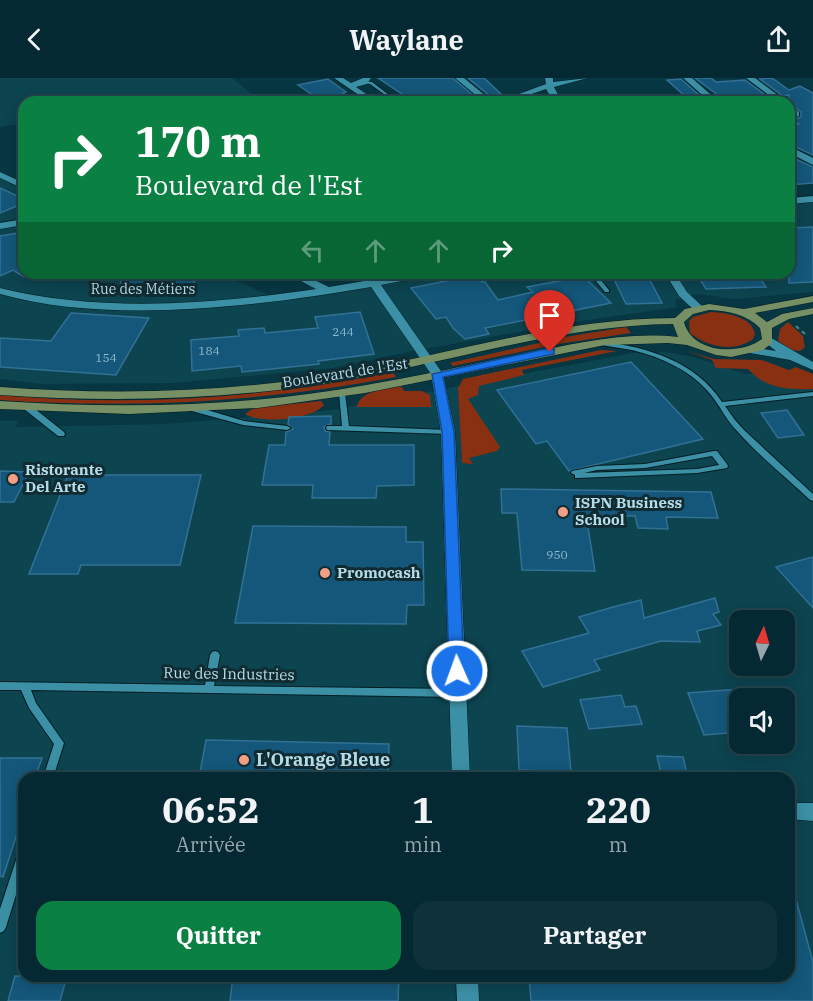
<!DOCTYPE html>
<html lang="fr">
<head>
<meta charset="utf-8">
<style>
	:root { --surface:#052932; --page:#0e313a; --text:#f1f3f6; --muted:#97a6ac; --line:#26454d; --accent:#0b8043 }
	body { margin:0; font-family:"IBM Plex Serif",serif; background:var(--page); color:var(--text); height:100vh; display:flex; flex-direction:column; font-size:22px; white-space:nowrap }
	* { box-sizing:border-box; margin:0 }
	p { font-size:20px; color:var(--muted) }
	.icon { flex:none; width:33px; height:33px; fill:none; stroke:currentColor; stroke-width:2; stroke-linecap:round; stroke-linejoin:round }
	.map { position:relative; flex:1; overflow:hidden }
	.drawer { position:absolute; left:18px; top:694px; width:777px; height:210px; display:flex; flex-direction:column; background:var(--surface); border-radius:18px; box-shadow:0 3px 15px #0003,0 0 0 2px var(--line) }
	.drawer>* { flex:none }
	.banner { position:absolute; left:18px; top:18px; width:777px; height:183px; border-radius:18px; box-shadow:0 3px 15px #0003,0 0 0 2px var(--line); background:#0b8043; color:#fff; overflow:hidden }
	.needle { width:39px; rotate:5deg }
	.buttons { position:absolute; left:729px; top:532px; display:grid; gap:12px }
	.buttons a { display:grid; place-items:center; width:66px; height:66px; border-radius:12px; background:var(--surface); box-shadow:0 3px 15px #0003,0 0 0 2px var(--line); font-size:30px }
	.pin { position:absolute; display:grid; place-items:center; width:51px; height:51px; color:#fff; margin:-62px -26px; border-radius:50% 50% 50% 0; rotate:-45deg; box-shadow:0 0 6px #0007 }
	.pin .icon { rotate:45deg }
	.me { position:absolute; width:66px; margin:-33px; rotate:358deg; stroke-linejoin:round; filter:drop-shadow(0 0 4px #0008) }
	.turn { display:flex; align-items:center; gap:21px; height:126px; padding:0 18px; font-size:27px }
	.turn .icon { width:78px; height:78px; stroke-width:2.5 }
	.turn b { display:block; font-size:42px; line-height:51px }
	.lanes { display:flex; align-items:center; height:57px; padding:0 18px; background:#0003; justify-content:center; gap:30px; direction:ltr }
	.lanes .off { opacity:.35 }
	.eta { display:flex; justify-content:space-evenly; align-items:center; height:102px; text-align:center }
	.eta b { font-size:36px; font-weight:800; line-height:42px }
	.button { display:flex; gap:12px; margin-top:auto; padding:12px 18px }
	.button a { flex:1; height:69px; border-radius:18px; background:var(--accent); color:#fff; font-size:24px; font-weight:800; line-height:69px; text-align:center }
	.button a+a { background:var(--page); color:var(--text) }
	header { display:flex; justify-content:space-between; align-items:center; height:78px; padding:0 18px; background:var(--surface); font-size:27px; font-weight:800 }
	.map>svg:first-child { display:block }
</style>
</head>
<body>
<header><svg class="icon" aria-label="back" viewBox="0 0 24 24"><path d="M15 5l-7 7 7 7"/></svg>Waylane<svg class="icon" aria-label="share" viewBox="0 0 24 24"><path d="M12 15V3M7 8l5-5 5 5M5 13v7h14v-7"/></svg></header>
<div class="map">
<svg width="813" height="923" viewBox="0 0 813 923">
	<rect width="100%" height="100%" fill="#073742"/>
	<g fill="#0c4450" fill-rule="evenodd">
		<path d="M0,0H232L262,24H24V56L18,46L0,49Z"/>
		<path d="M0,97L24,108V195H219L275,220L428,195H789V124L813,122V214L735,221L697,216L675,222L677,229L672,230L574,244L408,274L333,290L176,305L40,306L0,301Z"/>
		<path d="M638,274H665L690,278L745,296H768L813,303V923H0V343H18L16,349L166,346L332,332ZM740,543H784V588H740ZM740,621H784V666H740ZM24,700H789V898H24Z"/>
	</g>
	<g fill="#893013">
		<path d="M711,234C727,235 751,238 755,256L753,261C734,275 707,269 690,255L689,243L693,239Z"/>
		<path d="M788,244L803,258L805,269L800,273L791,272L778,263L780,251Z"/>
		<path d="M626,249L631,255L558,266L453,288L450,285L565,259Z"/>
		<path d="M601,272L617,273L522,292L524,297L479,308L478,317L468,321L500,369L497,373L469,380L473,386L462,385L458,310L463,301Z"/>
		<path d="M687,273L714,281L762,282L789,292L796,289L813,296V311C788,312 766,311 748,291L716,290L712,282Z"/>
		<path d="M393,294L396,299C265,324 133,331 0,322V317C132,329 263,320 393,294Z"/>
		<path d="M401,308L404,313H422L430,317L431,329H357C360,312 386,311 401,308Z"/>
		<path d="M321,323L324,327C311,342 262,346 245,336L254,330Z"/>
	</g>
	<g fill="#14577a" stroke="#327195" stroke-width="1.5">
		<path d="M378,0H453L476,20L470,21L474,24H446L442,21L430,20L414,24Z"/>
		<path d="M468,0H484L502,17L490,18Z"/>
		<path d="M695,0H711L716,4L745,2L768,19L726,23Z"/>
		<path d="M772,0L789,12L800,8L813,15V77L789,66V48L799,46L792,42L801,39V34L789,25V17L783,18L760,1Z"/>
		<path d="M328,1L346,14L343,15L346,18L321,23L298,7Z"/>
		<path d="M681,1L682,2L699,17L685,18L667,2Z"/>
		<path d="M789,78L813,89V105L789,107Z"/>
		<path d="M0,110L24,121V125L0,135Z"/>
		<path d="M813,149V204L789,205V150Z"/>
		<path d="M24,154V199L13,192L0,198V158Z"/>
		<path d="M129,195H195L194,209L119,213L122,198H128Z"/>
		<path d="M557,195H580L611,225L485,250L489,256L465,261L453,250L446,239L436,241L411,210L476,197L482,204H485L498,222L533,214L527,209L564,202Z"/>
		<path d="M611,195H646L662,225L626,226Z"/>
		<path d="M696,195H756L766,209L706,211Z"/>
		<path d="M360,234L374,276L318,283L319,286L242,294L241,288L192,293L191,262L239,258L238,252L264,250L265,255L318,250L315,239Z"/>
		<path d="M71,235L149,240L116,297L0,289V260L51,263Z"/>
		<path d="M631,284L703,361L569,393L547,363L536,366L497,312Z"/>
		<path d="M787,332L804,357L778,360L761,335Z"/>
		<path d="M331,338V346L324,349L325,353L330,354L329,367H414V407L377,408L376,420H312L313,407H262L269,367H285L286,354L293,351L288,346L289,339Z"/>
		<path d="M0,393L29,394L14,424H0Z"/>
		<path d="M68,397H201L180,487H81L78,496H29Z"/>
		<path d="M501,411L711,414L718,440L666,439L668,451L638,450L635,438L586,437L595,493L522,492L517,435H502Z"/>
		<path d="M253,448L406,449V464H423L424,527H407L406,546L235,545Z"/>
		<path d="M813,479V530L776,489Z"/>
		<path d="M715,520L719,534L713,536L721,547L697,553L700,564L661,563L594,582L600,592L543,609L522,573L589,555L579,539L613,529L641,522L644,540Z"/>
		<path d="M740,611V654L704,657L688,615Z"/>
		<path d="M621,617L625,629L636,628L642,646L589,651L580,622Z"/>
		<path d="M517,648L567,650L571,694L519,692Z"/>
		<path d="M206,662L389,666L388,700H199Z"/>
		<path d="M657,678L683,679L688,700H662Z"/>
		<path d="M0,680H42L35,700H24V734L3,799L0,798Z"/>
		<path d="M789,814H794L813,884V923H531L529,898H789Z"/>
		<path d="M15,898H67L60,923H8Z"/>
		<path d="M233,898H399L398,923H230Z"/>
	</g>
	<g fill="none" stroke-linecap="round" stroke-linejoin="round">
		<defs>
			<g id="lane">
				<path d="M364,3L372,4L393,20L379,24H371L388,19L370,6L363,5Z"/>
				<path d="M662,19L666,20L661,24H656Z"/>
				<path d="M589,195H595L609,212V214H605Z"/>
				<path d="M603,264C648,269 696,284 722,324L813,314V318L725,328L735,342L744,352L813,416V423L810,422C786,399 759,378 737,353C726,342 720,328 711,317C692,293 661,279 632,272C622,270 611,269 601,267L600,266Z"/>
				<path d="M342,313L345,315L349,348L448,352L452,354L448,356L327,352L326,350L327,348H342L339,315Z"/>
				<path d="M24,327H30L64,354L65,356L64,358H58L24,331L23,329Z"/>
				<path d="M188,328H194L244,343L287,348L291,350L287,352L243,347L188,332L187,330Z"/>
				<path d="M714,373H717L727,386L728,388L727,390L697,395L578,400H575V397L571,395L572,393L597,388L645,386ZM712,378L719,387L697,391L584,395L597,392L645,390Z"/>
				<path d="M215,573L218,574L220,577L214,608L457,611L460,612L462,615L460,618L457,619L31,612L36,625L64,665L53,700H43L54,666L29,630L21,612H0V604L205,607L210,577L212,574Z"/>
				<path d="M24,768V791L6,849L4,853L0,855V831L19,773L20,769Z"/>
			</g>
			<g id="street">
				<path d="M334,0H343L351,5L363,0H371L367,6L356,9L378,24H369Z"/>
				<path d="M455,0H464L493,24H484Z"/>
				<path d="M545,0H553V4L588,0L554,9L562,24H554L546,11L509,24H497L546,6Z"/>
				<path d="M683,0H692L719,24H710Z"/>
				<path d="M746,0H755L787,24H778Z"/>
				<path d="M789,27L799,34V38L789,41Z"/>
				<path d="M789,68L813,80V87L789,75Z"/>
				<path d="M0,94L24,105V111L0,100Z"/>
				<path d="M813,118V124L789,126V120Z"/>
				<path d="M24,141V147L0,151V145Z"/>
				<path d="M286,195H300L329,209L411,195H433L428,198L381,207L443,296L455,354L470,700H452L441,354L431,296L371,209C262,228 108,247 0,216V210C101,235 213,226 316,211Z"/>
				<path d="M665,195H675L687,214L702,228V232H694L679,218Z"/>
				<path d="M768,258L813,284V292L790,282L750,275V269L776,273L762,262Z"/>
				<path d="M789,725H813V743L789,741Z"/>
				<path d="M456,898H478L479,923H457Z"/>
			</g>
			<path id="primary" d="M813,218V224L755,235L767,244L782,236L813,230V236L789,241L772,250V265L763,272L731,279L716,277L687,267L668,265L605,267L365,315L258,330L129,336L0,331V323C123,331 245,329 366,307C418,298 470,287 522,276C574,266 625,253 678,259L673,246C565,247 458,282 352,301C235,322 118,325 0,317V309C111,317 221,315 331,297C445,278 559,240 675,240L685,231L709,226L744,231ZM709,232C729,233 746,236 760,250L762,261C739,278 692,275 684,244L693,236Z"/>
		</defs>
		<use href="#lane" stroke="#031d23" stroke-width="2"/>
		<use href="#street" stroke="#031d23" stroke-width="1"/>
		<use href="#primary" stroke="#031d23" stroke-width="1"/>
		<path stroke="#54808b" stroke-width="2" stroke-dasharray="4 4" stroke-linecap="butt" d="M796,248L806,257"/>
		<use href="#lane" fill="#3c90a5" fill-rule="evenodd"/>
		<use href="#street" fill="#3c90a5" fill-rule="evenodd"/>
		<use href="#primary" fill="#778f64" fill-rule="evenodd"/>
	</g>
	<path fill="#1a73e8" stroke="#114b97" stroke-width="1.5" d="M550,270L554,271V276L443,299L454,354L464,593L457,599L449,593L442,354L432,296Z"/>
	<g fill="#f39f85" stroke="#112b32" stroke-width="2">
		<circle cx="13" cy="401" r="6"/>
		<circle cx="563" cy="434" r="6"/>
		<circle cx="325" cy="495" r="6"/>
		<circle cx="244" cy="682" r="6"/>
	</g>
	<g text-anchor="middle" stroke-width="6" stroke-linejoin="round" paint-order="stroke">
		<g font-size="12" fill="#8ebbcc">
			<text x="343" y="258">244</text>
			<text x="209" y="277">184</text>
			<text x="106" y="284">154</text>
			<text x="557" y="481">950</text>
		</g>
		<g font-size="14" fill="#b6dce8" stroke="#112b32">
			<text x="143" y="216">Rue des Métiers</text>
		</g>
		<g font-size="15" fill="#b6dce8" stroke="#112b32">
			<text transform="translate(345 295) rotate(-9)" y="5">Boulevard de l'Est</text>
			<text transform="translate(229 596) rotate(1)" y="5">Rue des Industries</text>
		</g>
		<g font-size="15" font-weight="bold" fill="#b6dce8" stroke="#112b32" text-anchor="start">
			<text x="25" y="397">Ristorante<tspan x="25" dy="17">Del Arte</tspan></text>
			<text x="575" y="430">ISPN Business<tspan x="575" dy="17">School</tspan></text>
			<text x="337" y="500">Promocash</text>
		</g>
		<g font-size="18" font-weight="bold" fill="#b6dce8" stroke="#112b32" text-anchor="start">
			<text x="256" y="688">L'Orange Bleue</text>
		</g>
	</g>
</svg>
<div class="buttons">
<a><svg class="needle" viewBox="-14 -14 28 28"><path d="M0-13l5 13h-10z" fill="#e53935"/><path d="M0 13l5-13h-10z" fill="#97a6ac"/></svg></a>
<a><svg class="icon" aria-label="sound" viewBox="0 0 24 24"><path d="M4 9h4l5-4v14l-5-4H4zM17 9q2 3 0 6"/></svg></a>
</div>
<div class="pin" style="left:550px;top:274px;background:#d93025"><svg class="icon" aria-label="arrive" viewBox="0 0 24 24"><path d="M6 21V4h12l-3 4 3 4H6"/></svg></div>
<svg class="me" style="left:457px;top:593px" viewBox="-20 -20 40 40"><circle r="17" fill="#1a73e8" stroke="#fff" stroke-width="3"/><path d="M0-11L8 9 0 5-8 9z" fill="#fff"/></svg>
<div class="banner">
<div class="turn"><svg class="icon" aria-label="right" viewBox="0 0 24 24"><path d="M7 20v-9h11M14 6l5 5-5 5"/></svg><div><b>170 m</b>Boulevard de l'Est</div></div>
<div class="lanes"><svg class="icon off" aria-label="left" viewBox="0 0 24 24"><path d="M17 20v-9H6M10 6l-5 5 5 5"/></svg><svg class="icon off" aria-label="ahead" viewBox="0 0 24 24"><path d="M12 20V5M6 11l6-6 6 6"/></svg><svg class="icon off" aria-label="ahead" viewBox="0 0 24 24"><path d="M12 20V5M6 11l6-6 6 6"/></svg><svg class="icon" aria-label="right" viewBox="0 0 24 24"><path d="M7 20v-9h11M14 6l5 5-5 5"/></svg></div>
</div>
<section class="drawer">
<div class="eta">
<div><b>06:52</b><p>Arrivée</p></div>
<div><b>1</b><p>min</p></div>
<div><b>220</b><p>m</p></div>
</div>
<div class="button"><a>Quitter</a><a>Partager</a></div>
</section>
</div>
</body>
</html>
